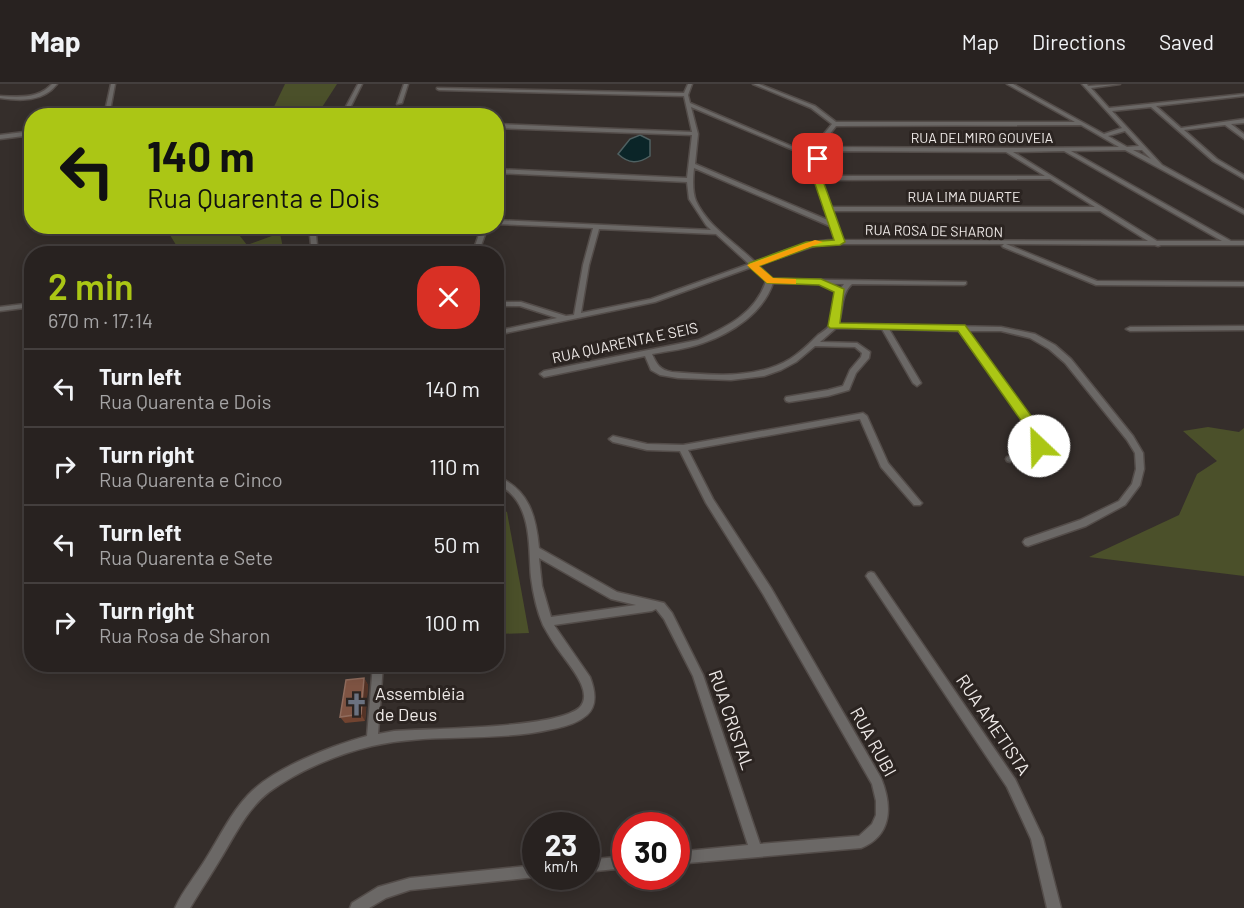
<!DOCTYPE html>
<html lang="en">
<head>
<meta charset="utf-8">
<style>
	:root { --surface:#282220; --page:#342f2d; --text:#f1f3f6; --muted:#a5a4a5; --line:#443f3e; --accent:#abc615 }
	body { margin:0; font-family:Barlow,sans-serif; background:var(--page); color:var(--text); height:100vh; display:flex; flex-direction:column; font-size:22px; white-space:nowrap }
	* { box-sizing:border-box; margin:0 }
	p { font-size:20px; color:var(--muted) }
	.icon { flex:none; width:33px; height:33px; fill:none; stroke:currentColor; stroke-width:2; stroke-linecap:round; stroke-linejoin:round }
	.map { position:relative; flex:1; overflow:hidden }
	.details { position:absolute; left:24px; top:162px; width:480px; height:426px; display:flex; flex-direction:column; background:var(--surface); border-radius:24px; box-shadow:0 3px 15px #0003,0 0 0 2px var(--line) }
	.details>* { flex:none }
	.guide { position:absolute; left:24px; top:24px; width:480px; height:126px; border-radius:24px; box-shadow:0 3px 15px #0003,0 0 0 2px var(--line); background:#abc615; color:#111; overflow:hidden }
	.speed { position:absolute; left:522px; top:728px; display:flex; gap:12px; font-size:30px; font-weight:700; text-align:center }
	.speed>* { display:grid; place-content:center; width:78px; height:78px; border-radius:50%; background:var(--surface); box-shadow:0 3px 15px #0003,0 0 0 2px var(--line); line-height:1 }
	.speed small { font-size:15px; font-weight:400 }
	.speed .limit { border:9px solid #d22; background:#fff; color:#111 }
	.pin { position:absolute; display:grid; place-items:center; width:51px; height:51px; color:#fff; margin:-26px; border-radius:12px; box-shadow:0 3px 9px #0006 }
	.me { position:absolute; width:66px; margin:-33px; rotate:336deg; stroke-linejoin:round; filter:drop-shadow(0 0 4px #0008) }
	.turn { display:flex; align-items:center; gap:21px; height:126px; padding:0 24px; font-size:27px }
	.turn .icon { width:78px; height:78px; stroke-width:2.5 }
	.turn b { display:block; font-size:42px; line-height:51px }
	.round { display:grid; place-items:center; flex:none; width:63px; height:63px; border-radius:24px; background:var(--page) }
	.head { display:flex; align-items:center; justify-content:space-between; height:102px; padding:0 24px }
	h1 { font-size:36px; font-weight:600; line-height:45px; color:var(--accent) }
	ul { padding:0; list-style:none }
	li { display:flex; align-items:center; gap:18px; height:78px; padding:0 24px; border-top:2px solid var(--line) }
	li div { flex:1 }
	li b { display:block; font-size:22px }
	li em { font-style:normal }
	header { display:flex; align-items:center; gap:36px; box-sizing:border-box; height:84px; padding:0 30px; background:var(--surface); border-bottom:2px solid var(--line) }
	header strong { font-size:28px }
	nav { display:flex; gap:33px; margin-inline-start:auto; font-size:21px }
	.map>svg:first-child { display:block }
</style>
</head>
<body>
<header>
<strong>Map</strong>
<nav><a>Map</a><a>Directions</a><a>Saved</a></nav>
</header>
<div class="map">
<svg width="1244" height="824" viewBox="0 0 1244 824">
	<rect width="100%" height="100%" fill="#352e2b"/>
	<g fill="#4b502a">
		<path d="M285,0H337L317,31H270Z"/>
		<path d="M165,143H233L247,161L280,149L284,169H181Z"/>
		<path d="M1208,343L1239,348L1244,344V492L1089,473L1179,431L1197,390L1217,377L1183,347Z"/>
		<path d="M497,423L507,428L529,549L497,550Z"/>
	</g>
	<path fill="#0b2528" stroke="#4f6061" stroke-width="1.5" d="M640,51L650,56V72C638,80 629,80 618,70L630,55Z"/>
	<g fill="none" stroke-linecap="round" stroke-linejoin="round">
		<defs>
			<g id="street">
				<path d="M52,0H57C43,18 21,17 0,14V12C19,13 38,15 52,0Z"/>
				<path d="M111,0H115L109,32H104Z"/>
				<path d="M358,0H362L346,32H341Z"/>
				<path d="M404,0H408L402,19L397,20Z"/>
				<path d="M688,0H692L688,11L690,19L817,73L819,56L832,40L811,24L753,0H759L815,22L836,38H1075L1007,0H1013L1104,50L1122,44L1082,0H1087L1088,2L1120,0L1091,4L1109,24L1244,10V12L1156,22L1181,44L1244,35V39L1231,40L1244,50V55L1225,41L1184,46L1217,75L1244,91V95L1213,77L1151,23L1112,27L1162,81L1244,126V130L1125,66L1071,67L1231,157H1244V161H1161L1158,162L1155,161L1006,160L1097,197L1244,198V202L1096,201L1003,163L1002,162L1004,160H820L758,181L772,195L966,198V200L964,201L852,200C840,211 844,226 838,240L1001,243L1035,250L1055,261L1071,275L1133,352L1143,369L1144,385L1140,401L1125,421L1086,442L1028,462L1025,461L1023,458L1025,455L1080,436L1119,417L1132,400L1136,385L1135,369L1127,356L1065,279L1049,265L1030,254L1001,247H967L1042,351L1043,362L1042,364L1010,378L1007,377L1006,375L1007,373L1035,360L1034,351L959,247L889,245L921,299L917,302L913,299L882,245L836,244L820,258L857,259L870,268L869,274L856,289L849,306L828,312L789,318L786,317L785,315L786,313L828,306L843,302L850,286L861,273L862,269L855,263L815,262L796,278L781,286L764,292L731,296L678,294L660,291L651,286L645,272L544,293L540,290L544,287L698,256C727,243 756,229 766,197L752,183L655,218L496,251V247L557,234L520,222H496V218H521L566,232L574,231L583,181L593,144L496,140V136L711,146L706,141L689,115L687,98L496,89V85L687,94L692,51L496,44V40L692,48L684,12L439,6L437,5V4L684,9ZM691,23L817,76L815,94L825,124L824,125L826,127L830,137L695,80L698,50ZM1081,41L1119,63L1007,64L824,63L825,56L836,42ZM1125,47L1139,62L1127,63L1108,52ZM1133,66H1142L1151,75ZM824,67L1006,68L1045,92H821ZM1064,67L1222,157H1157L1013,68ZM694,84L832,143L836,156C807,156 782,168 755,178C735,158 708,143 696,117C692,107 693,94 694,84ZM1050,95L1095,123H831L821,96ZM832,127H1100L1148,157L843,156ZM599,145L716,150L749,180L651,215L581,229L589,181ZM773,199L844,200C832,214 839,232 829,242C826,246 822,248 818,251C809,260 801,268 790,275C755,296 711,291 672,288C660,286 657,281 652,270C668,267 687,265 703,259C732,249 763,229 773,199Z"/>
				<path d="M32,47V51L0,55V51Z"/>
				<path d="M309,142H315L318,170H312Z"/>
				<path d="M482,142H488L478,170H472Z"/>
				<path d="M32,219V223L0,227V223Z"/>
				<path d="M1244,242V246L1130,247L1126,245L1130,243Z"/>
				<path d="M863,329L867,332L888,379L920,417L922,419L920,421H914L881,383L860,335L688,366L713,415L771,504L881,694C892,721 893,751 861,764L676,780V768L748,761L693,592L664,535L656,525L652,527L554,541L590,593C595,606 598,621 587,631C578,639 564,643 553,645C494,659 431,648 372,662C337,670 298,687 269,708C247,725 235,751 221,774C211,791 200,807 190,824H175C183,806 197,790 207,773C220,752 231,729 248,711C273,684 331,662 367,652L373,580H383L378,650L394,647C431,644 554,645 579,624C595,609 569,581 560,568C554,560 548,550 543,541C537,527 533,509 531,493C529,468 531,438 517,417C512,409 505,404 496,399V392C529,405 536,432 539,464L617,508L664,519L672,529L703,591L760,760L859,752L872,740L876,731V717L872,700L763,510L706,419L680,367L647,366L613,358L609,355L613,352L647,360L683,361ZM539,474L611,515L636,521L551,533L542,502Z"/>
				<path d="M871,488L874,489L1015,695L1043,754L1061,824H1047L1031,755L1007,703L868,495L866,492L868,489Z"/>
				<path d="M626,772V784L586,788V776Z"/>
				<path d="M536,781V792H539L536,793L410,806L386,814L369,824H350L352,819L378,803L410,794Z"/>
			</g>
		</defs>
		<use href="#street" stroke="#534c49" stroke-width="3"/>
		<use href="#street" fill="#6b6866" fill-rule="evenodd"/>
	</g>
	<path fill="#714330" d="M364,594L368,601L365,637L345,639L340,633Z"/>
	<path fill="#543326" d="M364,594L368,601L365,637L361,630Z"/>
	<path fill="#7f5443" stroke="#906c5d" stroke-width="1.5" d="M364,594L361,630L340,633L346,596Z"/>
	<path fill="#abc615" stroke="#6f810e" stroke-width="1.5" d="M815,73L822,75V94L845,158L840,161L811,163L759,182L773,194L821,195L844,205L840,239L965,241L1043,348L1045,362L1044,365H1034L1032,352L958,247L830,244L828,242L834,208L819,201L767,199L749,183V179L806,158L834,156L813,94Z"/>
	<path fill="#f59e0b" d="M815,156L823,158L759,182L773,194L796,195V200L767,199L747,181Z"/>
	<defs>
		<symbol id="church-bare" viewBox="-9 -9 18 18"><path d="M-1.2-6h2.4v3.5h3.3v2.4h-3.3V6h-2.4V-.1h-3.3v-2.4h3.3Z" fill="#6b7280" stroke="#2b2421" stroke-width="2.5" paint-order="stroke"/></symbol>
	</defs>
	<g fill-rule="evenodd">
		<use href="#church-bare" x="340" y="604" width="33" height="33"/>
	</g>
	<g text-anchor="middle" stroke-width="6" stroke-linejoin="round" paint-order="stroke">
		<g font-size="14" fill="#eee9e7" stroke="#2b2421">
			<text x="982" y="59">RUA DELMIRO GOUVEIA</text>
			<text x="964" y="118">RUA LIMA DUARTE</text>
			<text transform="translate(934 147) rotate(1)" y="5">RUA ROSA DE SHARON</text>
		</g>
		<g font-size="15" fill="#eee9e7" stroke="#2b2421">
			<text transform="translate(625 259) rotate(-12)" y="5">RUA QUARENTA E SEIS</text>
		</g>
		<g font-size="18" fill="#eee9e7" stroke="#2b2421" text-anchor="start">
			<text x="375" y="616">Assembléia<tspan x="375" dy="21">de Deus</tspan></text>
		</g>
		<g font-size="18" fill="#eee9e7" stroke="#2b2421">
			<text transform="translate(731 636) rotate(71)" y="6">RUA CRISTAL</text>
			<text transform="translate(993 641) rotate(56)" y="6">RUA AMETISTA</text>
			<text transform="translate(873 658) rotate(61)" y="6">RUA RUBI</text>
		</g>
	</g>
</svg>
<div class="speed"><div>23<small>km/h</small></div><div class="limit">30</div></div>
<div class="pin" style="left:818px;top:75px;background:#d93025"><svg class="icon" aria-label="arrive" viewBox="0 0 24 24"><path d="M6 21V4h12l-3 4 3 4H6"/></svg></div>
<svg class="me" style="left:1039px;top:362px" viewBox="-20 -20 40 40"><circle r="19" fill="#fff"/><path d="M0-13L10 11 0 6-10 11z" fill="#abc615"/></svg>
<div class="guide">
<div class="turn"><svg class="icon" aria-label="left" viewBox="0 0 24 24"><path d="M17 20v-9H6M10 6l-5 5 5 5"/></svg><div><b>140 m</b>Rua Quarenta e Dois</div></div>
</div>
<section class="details">
<div class="head"><div><h1>2 min</h1><p>670 m · 17:14</p></div><a class="round" style="background:#d93025;color:#fff"><svg class="icon" aria-label="close" viewBox="0 0 24 24"><path d="M6 6l12 12M18 6L6 18"/></svg></a></div>
<ul>
<li><svg class="icon" aria-label="left" viewBox="0 0 24 24"><path d="M17 20v-9H6M10 6l-5 5 5 5"/></svg><div><b>Turn left</b><p>Rua Quarenta e Dois</p></div><em>140 m</em></li>
<li><svg class="icon" aria-label="right" viewBox="0 0 24 24"><path d="M7 20v-9h11M14 6l5 5-5 5"/></svg><div><b>Turn right</b><p>Rua Quarenta e Cinco</p></div><em>110 m</em></li>
<li><svg class="icon" aria-label="left" viewBox="0 0 24 24"><path d="M17 20v-9H6M10 6l-5 5 5 5"/></svg><div><b>Turn left</b><p>Rua Quarenta e Sete</p></div><em>50 m</em></li>
<li><svg class="icon" aria-label="right" viewBox="0 0 24 24"><path d="M7 20v-9h11M14 6l5 5-5 5"/></svg><div><b>Turn right</b><p>Rua Rosa de Sharon</p></div><em>100 m</em></li>
</ul>
</section>
</div>
</body>
</html>
